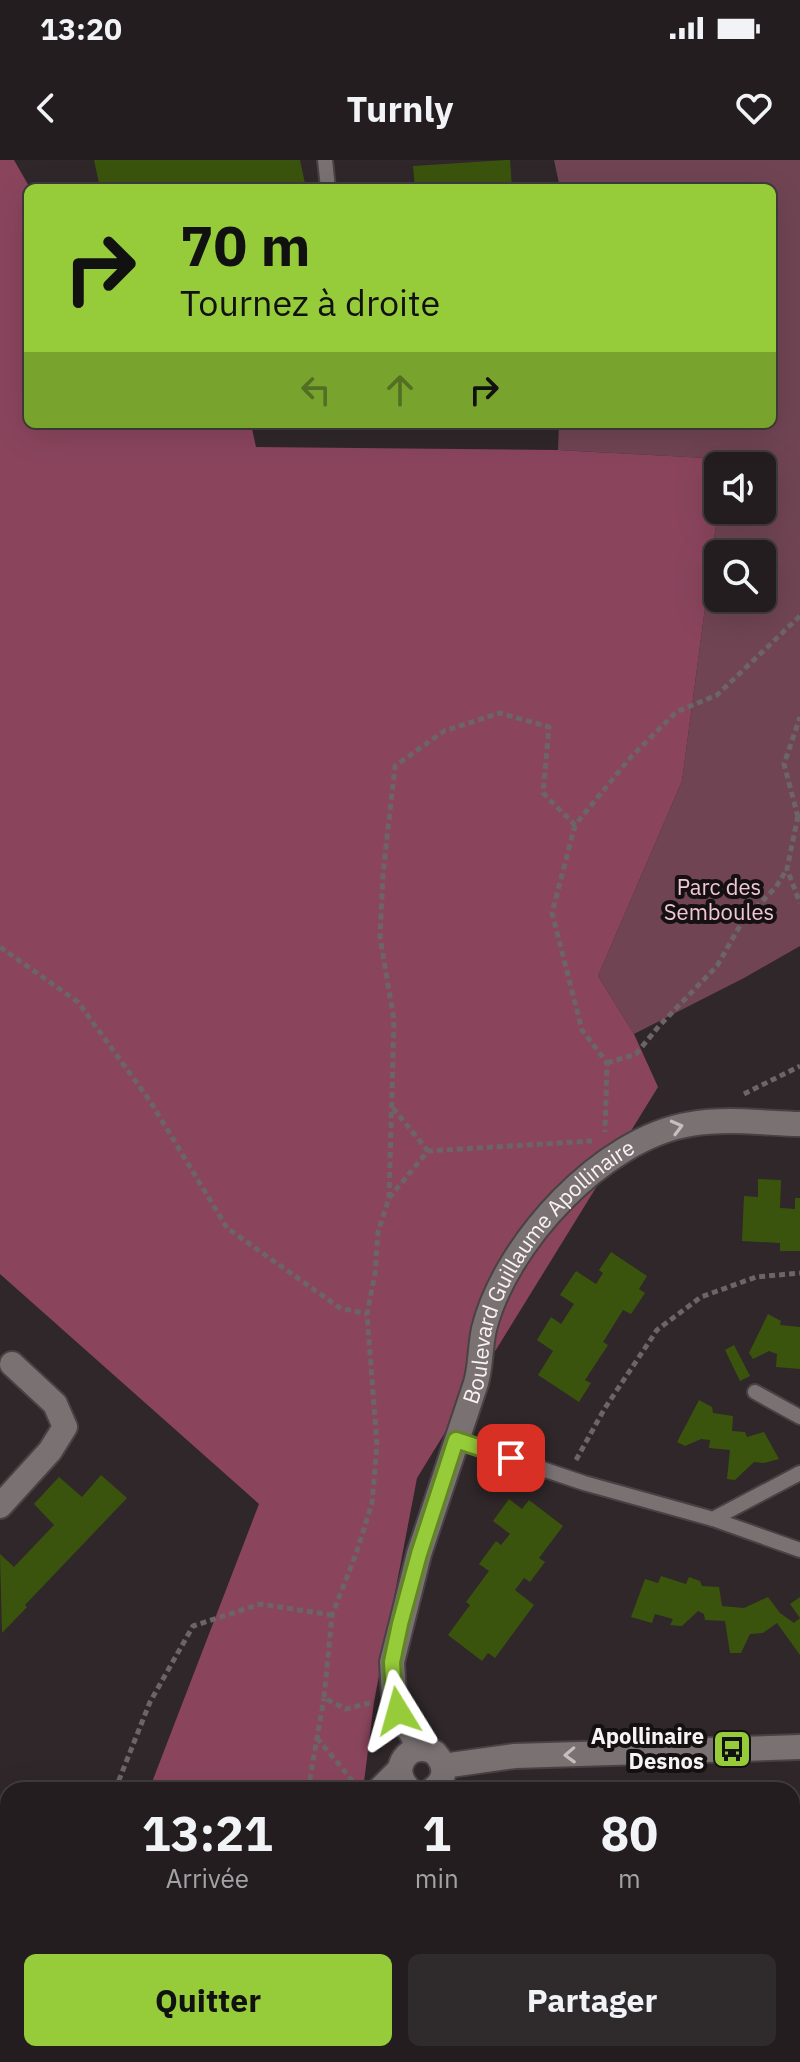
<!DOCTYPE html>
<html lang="fr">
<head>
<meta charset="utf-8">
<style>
	:root { --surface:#231d1f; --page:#2f2a2c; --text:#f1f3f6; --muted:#a3a2a4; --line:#403b3d; --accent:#96cc39 }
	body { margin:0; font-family:"IBM Plex Sans",sans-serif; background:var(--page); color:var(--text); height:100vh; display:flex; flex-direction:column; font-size:30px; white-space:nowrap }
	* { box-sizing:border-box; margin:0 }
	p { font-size:26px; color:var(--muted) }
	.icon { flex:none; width:44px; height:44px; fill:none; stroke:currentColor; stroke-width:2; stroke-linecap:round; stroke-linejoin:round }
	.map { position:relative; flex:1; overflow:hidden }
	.details { position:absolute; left:0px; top:1622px; width:800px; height:280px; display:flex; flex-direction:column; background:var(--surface); border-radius:24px 24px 0 0; box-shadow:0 8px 32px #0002,0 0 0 2px var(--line) }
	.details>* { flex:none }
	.hud { position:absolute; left:24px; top:24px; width:752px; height:244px; border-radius:12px; box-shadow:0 8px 32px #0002,0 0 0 2px var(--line); background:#96cc39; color:#111; overflow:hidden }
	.buttons { position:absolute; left:704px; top:292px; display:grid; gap:16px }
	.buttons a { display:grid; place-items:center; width:72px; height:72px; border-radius:12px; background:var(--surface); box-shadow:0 8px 32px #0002,0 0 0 2px var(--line); font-size:40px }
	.pin { position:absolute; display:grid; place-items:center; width:68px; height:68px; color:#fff; margin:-34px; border-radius:16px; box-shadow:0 4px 12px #0006 }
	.me { position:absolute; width:88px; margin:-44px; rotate:352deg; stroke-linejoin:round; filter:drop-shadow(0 0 6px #0008) }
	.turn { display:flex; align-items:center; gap:28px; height:168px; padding:0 24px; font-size:36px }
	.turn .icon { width:104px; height:104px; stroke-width:2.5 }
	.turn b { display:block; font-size:56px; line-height:68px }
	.lanes { display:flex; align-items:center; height:76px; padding:0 24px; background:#0003; justify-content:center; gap:40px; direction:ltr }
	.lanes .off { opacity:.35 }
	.eta { display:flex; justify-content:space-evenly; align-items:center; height:136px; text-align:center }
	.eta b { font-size:48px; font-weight:700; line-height:56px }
	.cta { display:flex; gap:16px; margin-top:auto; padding:16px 24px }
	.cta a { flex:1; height:92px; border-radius:12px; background:var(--accent); color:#111; font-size:32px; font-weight:700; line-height:92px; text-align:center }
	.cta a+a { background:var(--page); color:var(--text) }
	.status { display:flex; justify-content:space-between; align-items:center; height:56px; padding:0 40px; background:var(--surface); direction:ltr }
	.status svg { height:22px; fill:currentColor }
	header { display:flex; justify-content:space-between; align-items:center; height:104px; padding:0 24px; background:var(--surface); font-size:36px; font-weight:700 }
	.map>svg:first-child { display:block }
</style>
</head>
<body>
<div class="status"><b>13:20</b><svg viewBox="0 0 49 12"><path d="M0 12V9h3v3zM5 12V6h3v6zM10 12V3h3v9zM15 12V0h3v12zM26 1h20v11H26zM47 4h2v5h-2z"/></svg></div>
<header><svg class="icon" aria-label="back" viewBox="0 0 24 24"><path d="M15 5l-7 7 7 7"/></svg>Turnly<svg class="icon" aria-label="heart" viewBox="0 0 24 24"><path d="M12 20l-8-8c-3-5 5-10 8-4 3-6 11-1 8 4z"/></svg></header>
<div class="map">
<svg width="800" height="1902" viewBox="0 0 800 1902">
	<rect width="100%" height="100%" fill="#2f2729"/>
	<path fill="#704453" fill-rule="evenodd" d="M554,0H800V786L744,818L634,874L598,816L682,621L718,350H762V306H724V299L558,290L559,264H772V28H560ZM718,394H762V438H718Z"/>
	<g fill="#8a455d">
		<path d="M0,0H14L30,28H28V264H251L256,287L558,290L725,299L724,306H718V350L682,621L598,816L634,874L658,927L417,1318L374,1542L363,1630H149L259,1344L0,1114Z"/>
		<path d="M102,1894H341L340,1902H103Z"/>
	</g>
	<g fill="#3b540d">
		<path d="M94,0H300L306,28H100Z"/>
		<path d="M506,0H510L512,28H415L413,6Z"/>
		<path d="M758,1019L781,1020L780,1048L795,1049V1038H800V1091H780V1083L742,1081L744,1036L758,1037Z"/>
		<path d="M611,1092L647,1116L639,1129L645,1133L631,1154L623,1150L603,1182L608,1185L585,1220L591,1223L579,1242L538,1215L553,1191L537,1180L551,1157L561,1164L574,1144L560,1135L576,1111L596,1124L603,1113L599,1110Z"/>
		<path d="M768,1154L781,1161L780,1165L800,1167V1209L776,1207L777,1194L769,1191L753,1199L749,1193Z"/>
		<path d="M734,1185L750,1216L740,1221L725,1190Z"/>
		<path d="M699,1240L712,1247L713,1253L733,1256L732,1271L745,1272L747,1277L764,1272L779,1299L764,1303L754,1302L735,1320L727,1319L730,1290L709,1288L710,1280L701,1279L685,1286L677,1282Z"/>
		<path d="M101,1315L127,1338L25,1445L27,1447L2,1473L0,1394L14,1407L54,1365L34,1344L59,1317L82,1337Z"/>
		<path d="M509,1339L522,1349L529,1340L563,1366L539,1398L545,1402L530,1422L524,1418L515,1430L534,1445L495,1498L488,1493L482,1501L448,1475L470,1445L466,1442L489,1411L479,1404L496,1381L501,1385L510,1374L493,1361Z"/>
		<path d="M661,1416L686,1424L689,1417L700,1421L702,1426L719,1427L722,1446L744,1448L768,1437L780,1453L794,1463L800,1458V1495L777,1463L763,1473L750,1474L741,1493H730L725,1461L705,1460L704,1454L698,1451L682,1466L670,1465L673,1459L655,1454L652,1463L631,1457L645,1419L658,1423Z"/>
		<path d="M800,1437V1458L790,1444Z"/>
		<path d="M800,1743V1802L792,1807V1748Z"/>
		<path d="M414,1894H492L497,1902H419Z"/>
	</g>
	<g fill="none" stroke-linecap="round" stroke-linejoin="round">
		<defs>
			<g id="service">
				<path d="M325,0L328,28"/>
				<path d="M755,1232L800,1257"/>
				<path d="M456,1280L584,1323L713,1359L800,1313"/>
				<path d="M713,1359L800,1390"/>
				<path d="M792,1665L800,1664"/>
				<path d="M615,1894L620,1902"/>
			</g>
			<g id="minor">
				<path d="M0,1346L50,1291L65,1267L55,1244L12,1204"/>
				<path id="s1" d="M420,1588L398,1551L394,1537L392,1502L419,1394L476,1223C481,1206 480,1187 484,1169C505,1084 602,978 691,964C726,958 764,963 800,964"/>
				<path d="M443,1606L515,1596L800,1587"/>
				<path d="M379,1630L399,1610"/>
				<path d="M410,1630C387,1610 409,1578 435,1593C447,1606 446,1620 432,1630"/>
				<path d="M351,1894L352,1902"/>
				<path d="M541,1894L546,1902"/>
				<path d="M573,1902L588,1894"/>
			</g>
		</defs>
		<use href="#service" stroke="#484244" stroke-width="18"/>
		<use href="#minor" stroke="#484244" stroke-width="28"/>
		<g stroke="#6c6466" stroke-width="5" stroke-dasharray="6 4" stroke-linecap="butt">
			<path d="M798,656L787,709L800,743"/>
			<path d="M798,657L784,604L800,557"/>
			<path d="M575,665L552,753L582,870L607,903L605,972"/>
			<path d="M0,787L78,842L150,941L227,1068L340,1148L367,1154"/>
			<path d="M607,903L636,894L659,866L717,806L742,762L776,727L787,709"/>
			<path d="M744,934L800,906"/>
			<path d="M393,948L428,991"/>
			<path d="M389,1038L394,860L380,777L383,714L395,606L444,571L500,553L549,567L543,633L575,665L630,598L676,552L717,535L800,456"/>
			<path d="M576,1300L605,1248L657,1170L701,1137L756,1117L800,1113"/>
			<path d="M370,1543L346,1549L324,1538L332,1455L356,1394L372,1343L377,1285L367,1154L375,1114L378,1072L389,1038L428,991L592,981"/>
			<path d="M317,1578L356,1625"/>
			<path d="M115,1630L150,1542L193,1466L260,1444L332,1455"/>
			<path d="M308,1630L324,1538"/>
			<path d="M0,1881L8,1879"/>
			<path d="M289,1894V1902"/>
		</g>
		<use href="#service" stroke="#7a7173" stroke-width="14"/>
		<use href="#minor" stroke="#7a7173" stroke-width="24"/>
	</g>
	<defs><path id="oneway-chevron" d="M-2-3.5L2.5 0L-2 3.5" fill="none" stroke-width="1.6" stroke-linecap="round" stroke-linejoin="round" transform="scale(2)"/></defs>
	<g stroke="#c6bfc0">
		<use href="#oneway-chevron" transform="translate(677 967) rotate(-15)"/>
		<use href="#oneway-chevron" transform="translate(570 1595) rotate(178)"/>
	</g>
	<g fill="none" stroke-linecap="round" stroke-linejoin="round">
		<defs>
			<path id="route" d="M398,1551L394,1537L392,1502L400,1464L419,1394L456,1280L511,1298"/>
		</defs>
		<use href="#route" stroke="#628525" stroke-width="20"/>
		<use href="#route" stroke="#96cc39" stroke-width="14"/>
	</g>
	<defs>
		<symbol id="bus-square" viewBox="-11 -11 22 22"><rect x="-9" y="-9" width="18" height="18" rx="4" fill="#96cc39" stroke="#151112"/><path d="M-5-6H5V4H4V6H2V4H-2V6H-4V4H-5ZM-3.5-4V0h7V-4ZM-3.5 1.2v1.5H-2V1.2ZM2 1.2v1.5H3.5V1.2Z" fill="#111"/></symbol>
	</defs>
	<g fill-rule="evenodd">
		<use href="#bus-square" x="710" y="1567" width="44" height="44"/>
	</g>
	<g text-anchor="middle" stroke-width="8" stroke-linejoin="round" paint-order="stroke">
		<g font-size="22" fill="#f3c7d4" stroke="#151112">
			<text x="719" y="735">Parc des<tspan x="719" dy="25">Semboules</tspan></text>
		</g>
		<g font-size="22" fill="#f8f3f4" stroke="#151112">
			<text dy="8" stroke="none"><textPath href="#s1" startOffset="522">Boulevard Guillaume Apollinaire</textPath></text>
		</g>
		<g font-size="22" font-weight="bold" fill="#f8f3f4" stroke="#151112" text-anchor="end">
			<text x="704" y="1584">Apollinaire<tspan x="704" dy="25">Desnos</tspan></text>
		</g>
	</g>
</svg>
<div class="buttons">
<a><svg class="icon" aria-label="sound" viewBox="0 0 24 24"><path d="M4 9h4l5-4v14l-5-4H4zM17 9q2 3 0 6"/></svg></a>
<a><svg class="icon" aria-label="search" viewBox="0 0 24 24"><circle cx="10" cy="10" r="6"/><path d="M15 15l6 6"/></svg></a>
</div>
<div class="pin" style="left:511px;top:1298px;background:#d93025"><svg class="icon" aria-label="arrive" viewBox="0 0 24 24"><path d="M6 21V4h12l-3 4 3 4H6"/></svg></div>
<svg class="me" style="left:398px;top:1551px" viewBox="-20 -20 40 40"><path d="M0-17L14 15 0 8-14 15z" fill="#96cc39" stroke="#fff" stroke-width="4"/></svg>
<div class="hud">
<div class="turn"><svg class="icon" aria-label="right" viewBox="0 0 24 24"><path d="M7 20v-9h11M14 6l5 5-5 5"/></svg><div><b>70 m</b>Tournez à droite</div></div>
<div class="lanes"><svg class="icon off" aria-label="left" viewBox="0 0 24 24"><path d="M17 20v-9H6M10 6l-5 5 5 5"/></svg><svg class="icon off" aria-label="ahead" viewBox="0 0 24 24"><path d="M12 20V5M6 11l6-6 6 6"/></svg><svg class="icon" aria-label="right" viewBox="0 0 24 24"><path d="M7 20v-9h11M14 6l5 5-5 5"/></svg></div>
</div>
<section class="details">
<div class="eta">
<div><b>13:21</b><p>Arrivée</p></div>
<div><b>1</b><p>min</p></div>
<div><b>80</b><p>m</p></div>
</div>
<div class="cta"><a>Quitter</a><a>Partager</a></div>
</section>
</div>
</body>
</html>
